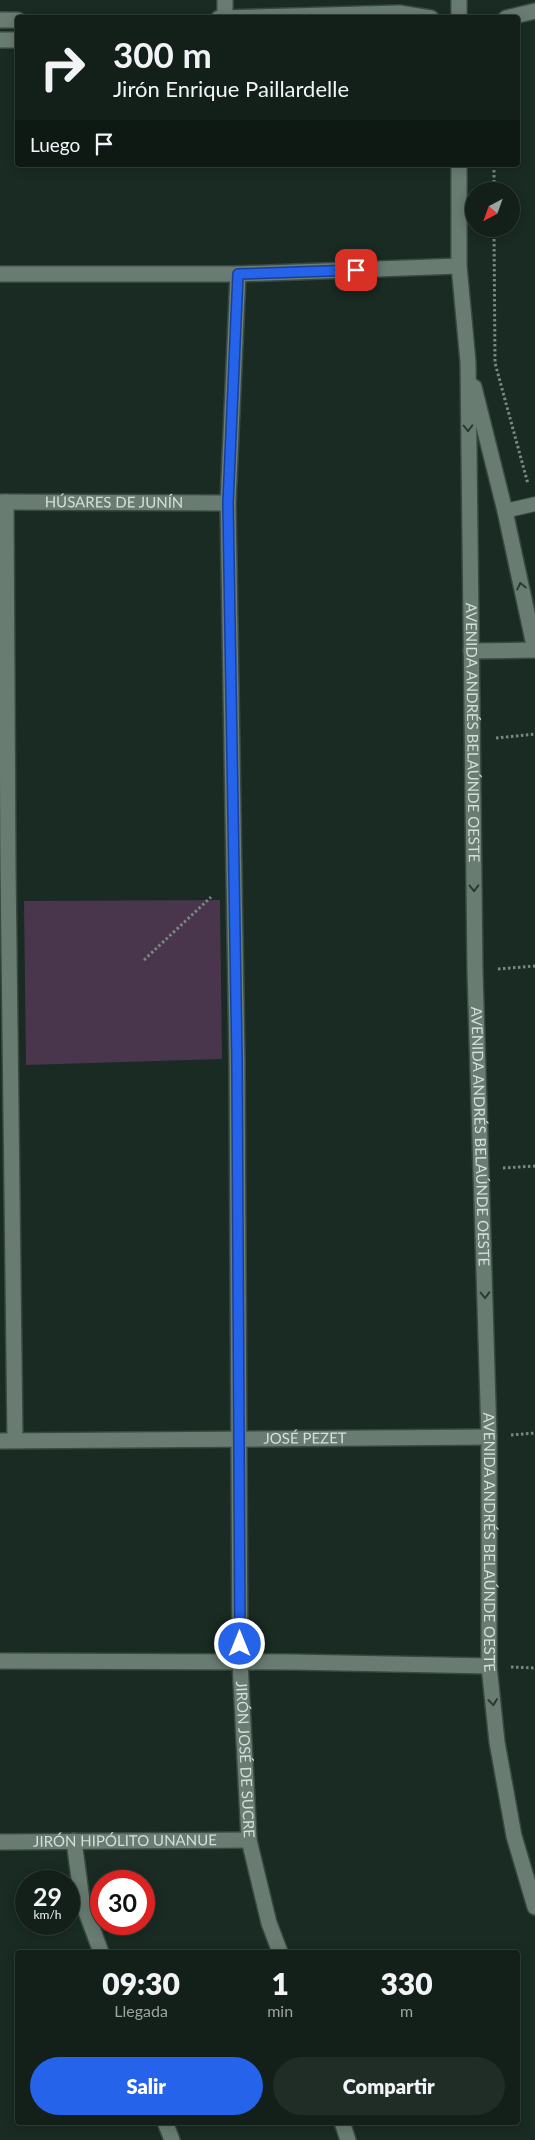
<!DOCTYPE html>
<html lang="es">
<head>
<meta charset="utf-8">
<style>
	:root { --surface:#13201a; --page:#202d27; --text:#f1f3f6; --muted:#9da3a2; --line:#323e39; --accent:#2563eb }
	body { margin:0; font-family:Lato,sans-serif; background:var(--page); color:var(--text); height:100vh; display:flex; flex-direction:column; font-size:19px; white-space:nowrap }
	* { box-sizing:border-box; margin:0 }
	p { font-size:16px; color:var(--muted) }
	.icon { flex:none; width:28px; height:28px; fill:none; stroke:currentColor; stroke-width:2; stroke-linecap:round; stroke-linejoin:round }
	.map { position:relative; flex:1; overflow:hidden }
	.side { position:absolute; left:15px; top:1950px; width:505px; height:175px; display:flex; flex-direction:column; background:var(--surface); border-radius:5px; box-shadow:0 2px 12px #0003,0 0 0 1px var(--line) }
	.side>* { flex:none }
	.hud { position:absolute; left:15px; top:15px; width:505px; height:152px; border-radius:5px; box-shadow:0 2px 12px #0003,0 0 0 1px var(--line); background:#13201a; color:var(--text); overflow:hidden }
	.needle { width:32px; rotate:221deg }
	.fabs { position:absolute; left:465px; top:182px; display:grid; gap:10px }
	.fabs a { display:grid; place-items:center; width:55px; height:55px; border-radius:50%; background:var(--surface); box-shadow:0 2px 12px #0003,0 0 0 1px var(--line); font-size:25px }
	.speed { position:absolute; left:15px; top:1870px; display:flex; gap:10px; font-size:25px; font-weight:700; text-align:center }
	.speed>* { display:grid; place-content:center; width:65px; height:65px; border-radius:50%; background:var(--surface); box-shadow:0 2px 12px #0003,0 0 0 1px var(--line); line-height:1 }
	.speed small { font-size:12px; font-weight:400 }
	.speed .limit { border:8px solid #d22; background:#fff; color:#111 }
	.pin { position:absolute; display:grid; place-items:center; width:42px; height:42px; color:#fff; margin:-21px; border-radius:10px; box-shadow:0 2px 8px #0006 }
	.me { position:absolute; width:55px; margin:-28px; rotate:0deg; stroke-linejoin:round; filter:drop-shadow(0 0 4px #0008) }
	.turn { display:flex; align-items:center; gap:18px; height:105px; padding:0 15px; font-size:22px }
	.turn .icon { width:65px; height:65px; stroke-width:2.5 }
	.turn b { display:block; font-size:35px; line-height:42px }
	.then { display:flex; align-items:center; height:48px; padding:0 15px; background:#0003; gap:10px; font-size:19px }
	.eta { display:flex; justify-content:space-evenly; align-items:center; height:85px; text-align:center }
	.eta b { font-size:30px; font-weight:800; line-height:35px }
	.primary-button { display:flex; gap:10px; margin-top:auto; padding:10px 15px }
	.primary-button a { flex:1; height:58px; border-radius:30px; background:var(--accent); color:#fff; font-size:20px; font-weight:800; line-height:58px; text-align:center }
	.primary-button a+a { background:var(--page); color:var(--text) }
	.map>svg:first-child { display:block }
</style>
</head>
<body>
<div class="map">
<svg width="535" height="2140" viewBox="0 0 535 2140">
	<rect width="100%" height="100%" fill="#192b23"/>
	<path fill="#49364c" d="M220,900L222,1059L26,1065L24,901Z"/>
	<g fill="none" stroke-linecap="round" stroke-linejoin="round">
		<defs>
			<path id="lane" d="M505,511L535,504"/>
			<g id="street">
				<path d="M219,18L399,13L431,18"/>
				<path d="M225,18V0"/>
				<path d="M0,20H18"/>
				<path d="M0,40H18"/>
				<path id="s1" d="M238,274L228,503L237,1061L240,1662L249,1840L269,1923L280,1952"/>
				<path id="s2" d="M0,502L228,503"/>
				<path d="M6,502L8,867L15,1440"/>
				<path d="M471,651L535,650"/>
				<path id="s3" d="M0,1441L489,1437"/>
				<path d="M0,1661L292,1662L489,1666"/>
				<path d="M74,1841L82,1901L101,1952"/>
				<path id="s4" d="M0,1842L249,1840"/>
				<path d="M165,2122L172,2140"/>
				<path d="M342,2122L348,2140"/>
			</g>
			<g id="secondary">
				<path d="M459,0V18"/>
				<path d="M506,18L535,11"/>
				<path id="s5" d="M459,165V266L468,362L475,972L489,1437V1666L497,1742L514,1836L535,1907"/>
				<path d="M0,274H238L459,266"/>
				<path d="M474,387L505,511L535,650"/>
			</g>
		</defs>
		<use href="#lane" stroke="#394841" stroke-width="16"/>
		<use href="#street" stroke="#394841" stroke-width="18"/>
		<use href="#secondary" stroke="#394841" stroke-width="18"/>
		<g stroke="#798881" stroke-width="3" stroke-dasharray="2.5 2.5" stroke-linecap="butt">
			<path d="M494,165V191"/>
			<path d="M494,229L495,363L528,484"/>
			<path d="M496,738L535,734"/>
			<path d="M144,960L211,897"/>
			<path d="M498,969L535,966"/>
			<path d="M503,1168L535,1166"/>
			<path d="M511,1435L535,1433"/>
			<path d="M511,1667L535,1668"/>
		</g>
		<use href="#lane" stroke="#687c72" stroke-width="14"/>
		<use href="#street" stroke="#687c72" stroke-width="15"/>
		<use href="#secondary" stroke="#687c72" stroke-width="15"/>
	</g>
	<defs><path id="oneway-chevron" d="M-2-3.5L2.5 0L-2 3.5" fill="none" stroke-width="1.6" stroke-linecap="round" stroke-linejoin="round" transform="scale(1.25)"/></defs>
	<g stroke="#293b33">
		<use href="#oneway-chevron" transform="translate(468 428) rotate(89)"/>
		<use href="#oneway-chevron" transform="translate(521 586) rotate(-102)"/>
		<use href="#oneway-chevron" transform="translate(474 888) rotate(89)"/>
		<use href="#oneway-chevron" transform="translate(485 1295) rotate(88)"/>
		<use href="#oneway-chevron" transform="translate(493 1702) rotate(84)"/>
	</g>
	<g fill="none" stroke-linecap="round" stroke-linejoin="round">
		<defs>
			<path id="route" d="M240,1644L237,1060L228,503L238,274L356,270"/>
		</defs>
		<use href="#route" stroke="#184099" stroke-width="12"/>
		<use href="#route" stroke="#2563eb" stroke-width="9"/>
	</g>
	<g text-anchor="middle" stroke-width="5" stroke-linejoin="round" paint-order="stroke">
		<g font-size="15" fill="#d4dfd9" stroke="#192b23">
			<text dy="5" stroke="none"><textPath href="#s2" startOffset="114">HÚSARES DE JUNÍN</textPath></text>
			<text dy="5" stroke="none"><textPath href="#s5" startOffset="568">AVENIDA ANDRÉS BELAÚNDE OESTE</textPath></text>
			<text dy="5" stroke="none"><textPath href="#s5" startOffset="972">AVENIDA ANDRÉS BELAÚNDE OESTE</textPath></text>
			<text dy="5" stroke="none"><textPath href="#s3" startOffset="305">JOSÉ PEZET</textPath></text>
			<text dy="5" stroke="none"><textPath href="#s5" startOffset="1378">AVENIDA ANDRÉS BELAÚNDE OESTE</textPath></text>
			<text dy="5" stroke="none"><textPath href="#s1" startOffset="1486">JIRÓN JOSÉ DE SUCRE</textPath></text>
			<text dy="5" stroke="none"><textPath href="#s4" startOffset="125">JIRÓN HIPÓLITO UNANUE</textPath></text>
		</g>
	</g>
</svg>
<div class="fabs">
<a><svg class="needle" viewBox="-14 -14 28 28"><path d="M0-13l5 13h-10z" fill="#e53935"/><path d="M0 13l5-13h-10z" fill="#9da3a2"/></svg></a>
</div>
<div class="speed"><div>29<small>km/h</small></div><div class="limit">30</div></div>
<div class="pin" style="left:356px;top:270px;background:#d93025"><svg class="icon" aria-label="arrive" viewBox="0 0 24 24"><path d="M6 21V4h12l-3 4 3 4H6"/></svg></div>
<svg class="me" style="left:240px;top:1644px" viewBox="-20 -20 40 40"><circle r="17" fill="#2563eb" stroke="#fff" stroke-width="3"/><path d="M0-11L8 9 0 5-8 9z" fill="#fff"/></svg>
<div class="hud">
<div class="turn"><svg class="icon" aria-label="right" viewBox="0 0 24 24"><path d="M7 20v-9h11M14 6l5 5-5 5"/></svg><div><b>300 m</b>Jirón Enrique Paillardelle</div></div>
<div class="then">Luego<svg class="icon" aria-label="arrive" viewBox="0 0 24 24"><path d="M6 21V4h12l-3 4 3 4H6"/></svg></div>
</div>
<section class="side">
<div class="eta">
<div><b>09:30</b><p>Llegada</p></div>
<div><b>1</b><p>min</p></div>
<div><b>330</b><p>m</p></div>
</div>
<div class="primary-button"><a>Salir</a><a>Compartir</a></div>
</section>
</div>
</body>
</html>
